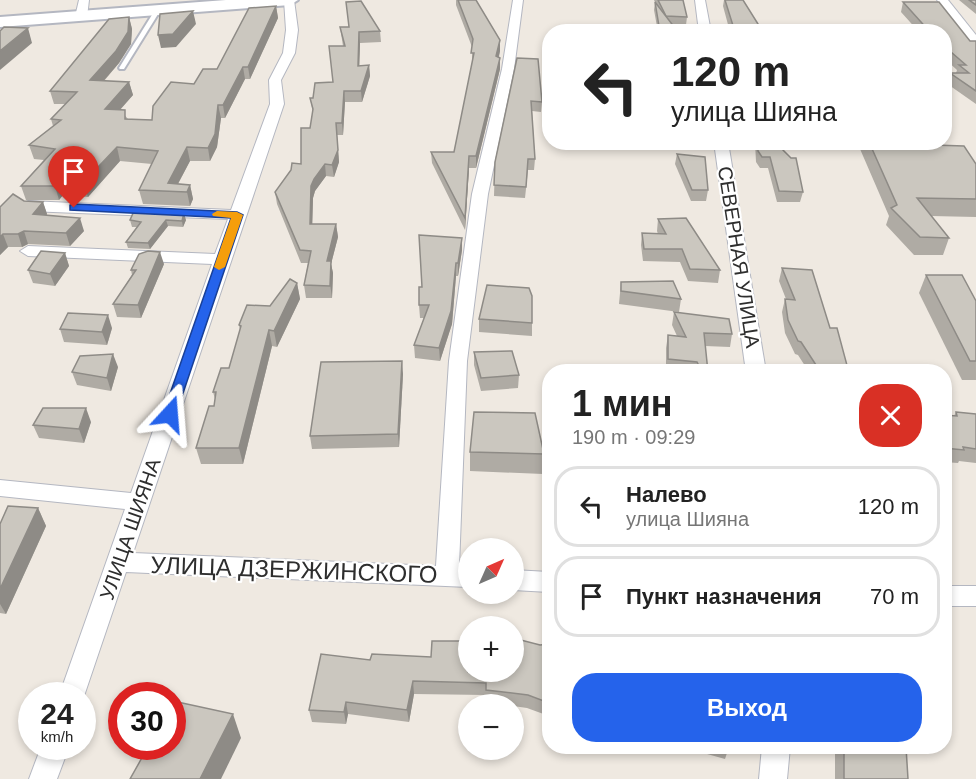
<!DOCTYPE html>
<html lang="ru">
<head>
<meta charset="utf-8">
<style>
	:root { --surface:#fff; --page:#f2f2f2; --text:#222; --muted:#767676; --line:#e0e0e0; --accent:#2563eb }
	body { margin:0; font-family:Arial,sans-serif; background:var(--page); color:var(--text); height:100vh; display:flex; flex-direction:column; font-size:22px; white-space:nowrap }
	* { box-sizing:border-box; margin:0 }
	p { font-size:20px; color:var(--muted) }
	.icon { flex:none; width:33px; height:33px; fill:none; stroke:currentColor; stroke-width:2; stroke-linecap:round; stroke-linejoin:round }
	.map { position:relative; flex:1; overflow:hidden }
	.side { position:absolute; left:542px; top:364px; width:410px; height:390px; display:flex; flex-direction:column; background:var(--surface); border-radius:24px; box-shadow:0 3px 9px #0003 }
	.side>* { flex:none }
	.hud { position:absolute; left:542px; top:24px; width:410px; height:126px; border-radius:24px; box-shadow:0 3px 9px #0003; background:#fff; color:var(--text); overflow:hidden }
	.needle { width:39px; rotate:45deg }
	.tools { position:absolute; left:458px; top:538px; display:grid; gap:12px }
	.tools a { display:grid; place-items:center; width:66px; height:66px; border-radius:50%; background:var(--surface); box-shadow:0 3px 9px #0003; font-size:30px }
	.speed { position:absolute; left:18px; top:682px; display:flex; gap:12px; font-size:30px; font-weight:700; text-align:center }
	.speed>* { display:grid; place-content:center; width:78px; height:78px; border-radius:50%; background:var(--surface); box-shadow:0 3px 9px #0003; line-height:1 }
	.speed small { font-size:15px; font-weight:400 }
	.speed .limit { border:9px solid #d22; background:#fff; color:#111 }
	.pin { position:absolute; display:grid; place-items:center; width:51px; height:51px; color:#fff; margin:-62px -26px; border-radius:50% 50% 50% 0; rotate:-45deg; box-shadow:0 0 6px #0007 }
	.pin .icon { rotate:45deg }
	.me { position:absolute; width:66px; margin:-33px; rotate:19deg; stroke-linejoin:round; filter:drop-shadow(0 0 4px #0008) }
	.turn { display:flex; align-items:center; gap:21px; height:126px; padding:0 30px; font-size:27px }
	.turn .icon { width:78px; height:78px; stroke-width:2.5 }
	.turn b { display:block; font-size:42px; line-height:51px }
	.round { display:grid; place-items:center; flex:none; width:63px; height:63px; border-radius:24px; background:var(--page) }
	.headline { display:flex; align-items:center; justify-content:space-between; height:102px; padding:0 30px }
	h1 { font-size:36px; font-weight:600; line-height:45px }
	.cta { display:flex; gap:12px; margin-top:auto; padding:12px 30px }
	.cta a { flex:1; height:69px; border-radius:24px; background:var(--accent); color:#fff; font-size:24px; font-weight:600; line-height:69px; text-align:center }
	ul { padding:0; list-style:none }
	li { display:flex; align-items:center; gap:18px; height:81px; margin:0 12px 9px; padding:0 18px; border:3px solid var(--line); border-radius:24px }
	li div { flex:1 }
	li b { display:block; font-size:22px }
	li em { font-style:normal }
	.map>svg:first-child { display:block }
</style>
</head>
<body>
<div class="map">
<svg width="976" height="779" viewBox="0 0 976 779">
	<rect width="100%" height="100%" fill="#efe9e1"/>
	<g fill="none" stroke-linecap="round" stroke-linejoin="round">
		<defs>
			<path id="service" d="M155,10L160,11L124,69H120L119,68Z"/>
			<g id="minor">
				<path d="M79,0H89L87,17L81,20L75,17Z"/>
				<path d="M284,0H294L298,30L295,53L281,80L284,104L133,553L436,566L449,361L472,194L502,69L513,0H523L514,69L488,194L467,361L459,567H468V587L126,572L82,702V696H59L125,509L0,496V480L131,493L212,264L28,256L20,251L28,246L215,254L228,219L28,211L20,206L28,201L231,210L270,104L269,80L283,53L286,30Z"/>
				<path d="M695,0H705L711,32H699Z"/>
				<path d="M937,0H948L976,35V47L972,46Z"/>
				<path d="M714,142H728L766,372H746Z"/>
				<path d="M513,570L549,572V592L513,590Z"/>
				<rect x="944" y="586" width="32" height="20"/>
				<path d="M41,747H69L57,779H29Z"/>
				<path d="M762,747H790L787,779H759Z"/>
			</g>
			<path id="secondary" d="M226,0H298L290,5L0,27V17Z"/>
		</defs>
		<use href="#service" stroke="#b4b7c1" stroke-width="4"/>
		<use href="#minor" stroke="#b4b7c1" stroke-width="2"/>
		<use href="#secondary" stroke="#b4b7c1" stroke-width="4"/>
		<use href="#service" fill="#fff" fill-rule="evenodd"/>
		<use href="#minor" fill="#fff" fill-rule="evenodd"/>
		<use href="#secondary" fill="#fff" fill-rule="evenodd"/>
	</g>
	<g fill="#afaba4">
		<path d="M456,0H476L500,51L499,57L500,58V69L476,168H469L465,230L432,163L431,152H454L472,63V47L456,5Z"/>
		<path d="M654,0H683L687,17L686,25L672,24L678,32H658L654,10L655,2Z"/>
		<path d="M724,0H743L758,24L765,32H730L723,6Z"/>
		<path d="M959,0H976V14Z"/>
		<path d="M903,2L970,41H976V104L946,83L950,73H956L957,70L944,58V32H919L901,12Z"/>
		<path d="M276,6L278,18L250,79H245L225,118H221L217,147L210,161H190L178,184L190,185L193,199L190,206L143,204L139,190L152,164L120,161L88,197L63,195L59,200H26L21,186L44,160L34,159L29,145L53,126L51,119L66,104H54L50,91L129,17L132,29L131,44L119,63L104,81L129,82L133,95L120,110L128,119L152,120L194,84L217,69Z"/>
		<path d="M340,27L380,31L381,42L360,43L359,66L369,65L370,76L362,102H345L343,135H337L339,162L334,177L326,176L315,191L313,198L312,224H336L338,237L331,264L333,273L332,298H306L304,285L308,263H301L277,204L275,192L301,164L310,128L313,113L310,98H313L333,82L343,46Z"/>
		<path d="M517,58L542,102L541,112L532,111L535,159L534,170H528L525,198L494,196L495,162Z"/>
		<path d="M755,142H780L783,150L803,192L800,202H777L768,168H760L756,162Z"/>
		<path d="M857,142H901L902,144L976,164V217L931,216L949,238L943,255H914L886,225L889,216Z"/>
		<path d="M677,154L708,190L706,201H691L675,164Z"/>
		<path d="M24,201L43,202L47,214V215L84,231L70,246L28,244L22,247H8L0,255V207Z"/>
		<path d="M658,219L720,270L718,283L688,281L680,262L643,261L641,245L642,233L658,234L657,231Z"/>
		<path d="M130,220H186L183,227L168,226L150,249L128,248L126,242L137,227H132Z"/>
		<path d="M462,238V250L458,276H456L452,324L440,361L415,358L414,345L424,318H420L419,305L422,287Z"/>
		<path d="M65,253L69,266L55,286L33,283L28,270Z"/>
		<path d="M164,264L141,318L117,317L113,304L132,275L131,270Z"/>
		<path d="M782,268L830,328L848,369L847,372H809L798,355L795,354L785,333L782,312L785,299H786L779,281Z"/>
		<path d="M926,275L976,301V380H962L919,293Z"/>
		<path d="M621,282L681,299L679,312L619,304Z"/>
		<path d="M297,283L300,299L277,347L272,346L243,464H201L196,448L214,406L215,399L213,392L229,368L240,330L239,325L270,306Z"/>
		<path d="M674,312L732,334L730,347L705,346L708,372H666V348L668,335L677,336L672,325Z"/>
		<path d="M479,319L532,323V336L479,332Z"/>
		<path d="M112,328L107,345L64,342L60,329Z"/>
		<path d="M474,352L519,375L518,388L481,391L474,365Z"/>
		<path d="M118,367L111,391L77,385L72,372Z"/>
		<path d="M403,374L399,447L312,449L310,436Z"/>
		<path d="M956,412L976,414V463L959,461L958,463L944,462V415L954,416Z"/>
		<path d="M91,422L84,443L39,438L33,425Z"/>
		<path d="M470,452L544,454L543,474L470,471Z"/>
		<path d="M38,508L46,526L6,614L0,613V524Z"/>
		<path d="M549,644V716L527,708L513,706V705H505L486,702V695L414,694L409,722L348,714L346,724L312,722L309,710L370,660L431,657Z"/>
		<path d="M682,747H729L725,759Z"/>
		<path d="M835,747H906L908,779H835Z"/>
	</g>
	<g fill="#8e8b86">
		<path d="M276,6L278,18L250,79L248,67Z"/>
		<path d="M193,11L196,24L176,47L161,48L158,35Z"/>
		<path d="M129,17L132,29L131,44L119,63L93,93L90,80Z"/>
		<path d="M28,28L32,43L0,70V51Z"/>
		<path d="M359,32L360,43L359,77L358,66Z"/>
		<path d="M500,40V51L496,67V56Z"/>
		<path d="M500,58V69L476,168V156Z"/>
		<path d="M369,65L370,76L362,102L361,91Z"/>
		<path d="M243,67L245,79L225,118L223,105Z"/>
		<path d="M129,82L133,95L109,122L105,109Z"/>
		<path d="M344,91L345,102L343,135L342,123Z"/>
		<path d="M218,105L221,118L217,147L210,161L208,148Z"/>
		<path d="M336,123L339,162L334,177L332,165Z"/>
		<path d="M117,147L120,161L88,197L83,183Z"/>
		<path d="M187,147L190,161L174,191L168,183Z"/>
		<path d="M469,156V168L465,230V218Z"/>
		<path d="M325,164L326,176L315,191L313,198L312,236L310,224L311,186L314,179Z"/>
		<path d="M59,181L63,195L59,200L55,186Z"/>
		<path d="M190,185L193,199L190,206L187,192Z"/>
		<path d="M43,202L47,214L37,226L33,214Z"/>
		<path d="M184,213L186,220L183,227L182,221Z"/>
		<path d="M80,218L84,231L70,246L66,233Z"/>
		<path d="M166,220L168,226L150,249L148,243Z"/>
		<path d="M336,224L338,237L331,264L333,273L332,298L327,261Z"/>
		<path d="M24,231L28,244L22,247L18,234Z"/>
		<path d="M3,234L8,247L0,255V237Z"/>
		<path d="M462,238V250L458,276V263Z"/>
		<path d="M160,252L164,264L141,318L138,305Z"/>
		<path d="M65,253L69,266L55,286L50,274Z"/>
		<path d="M456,263V276L452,324L440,361L439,348Z"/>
		<path d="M297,283L300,299L277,347L274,331Z"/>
		<path d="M108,315L112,328L107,345L102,332Z"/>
		<path d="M269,330L272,346L243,464L239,448Z"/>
		<path d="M113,354L118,367L111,391L107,378Z"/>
		<path d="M402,361L403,374L399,447L398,434Z"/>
		<path d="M86,408L91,422L84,443L79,429Z"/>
		<path d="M38,508L46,526L6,614L0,604V589Z"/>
		<path d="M413,681L414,694L409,722L407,710Z"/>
		<path d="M346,702L348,714L346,724L344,712Z"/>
		<path d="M233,714L241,738L221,779H200Z"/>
	</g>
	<g fill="#cbc7bf" stroke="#8e8b86" stroke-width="1.5">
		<path d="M458,0H476L500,40L496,56L500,58L476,156H469L465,218L431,152H454L474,53H471L473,39Z"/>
		<path d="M658,0H683L687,17L666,16Z"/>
		<path d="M725,0H743L758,24L765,32H735Z"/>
		<path d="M969,0H976V5Z"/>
		<path d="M361,1L380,31L359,32L358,66L369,65L361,91H344L342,123H336L338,150L332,165L325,164L314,179L311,186L310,224H336L327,261H331L330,286L304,285L311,251L300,250L275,192L291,170L292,163L301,164V128H310L313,109L310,98H313L315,83L333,82L329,46H345L340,27H349L346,2Z"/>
		<path d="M655,2L678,32H660Z"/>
		<path d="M903,2H939L970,41H976V91L950,73H969L959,65H966L944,46V32H930Z"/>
		<path d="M276,6L248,67H243L223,105H218L215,134L208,148L187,147L168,183L190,185L187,192L139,190L158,151L117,147L83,183L59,181L55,186H21L55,149L29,145L61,120L51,119L77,92L50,91L109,19L129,17L128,32L116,51L90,80L129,82L105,109L125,110V119L152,120L153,106L171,82L194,84L203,69H217L249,8Z"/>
		<path d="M193,11L173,34L158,35L160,14Z"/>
		<path d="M4,27L28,28L0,51V31Z"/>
		<path d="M517,58L538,59L542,102L531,101L535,159H528L526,187L494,185L495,162Z"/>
		<path d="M758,142H780L783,150L791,158H796L803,192L779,191L770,157H762L758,151Z"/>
		<path d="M869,142H901L902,144L964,146L976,164V199L917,198L949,238L920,237L891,208L897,205Z"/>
		<path d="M677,154L705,157L708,190H692Z"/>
		<path d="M13,194L24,201L43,202L33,214L80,218L66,233L24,231L18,234H3L0,237V207Z"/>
		<path d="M134,211L184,213L182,221L166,220L148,243L126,242L141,222L130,220Z"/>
		<path d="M686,218L720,270L690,269L682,249H644L642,233L666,234L658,219Z"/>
		<path d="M419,235L462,238L458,263H456L451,311L439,348L414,345L429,305H419V287H422Z"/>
		<path d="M41,251L65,253L50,274L28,270Z"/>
		<path d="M148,251L160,252L138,305L113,304L136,270H131L139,254Z"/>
		<path d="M782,268L812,270L830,328H837L848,369L816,365L801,342L798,341L788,320L785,299L795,300Z"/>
		<path d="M926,275H962L976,301V361H970Z"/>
		<path d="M290,279L297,283L274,331L269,330L239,448H196L209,406H214L216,392H213L221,368H229L241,326L239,325L247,305L270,306Z"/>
		<path d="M673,281L681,299L621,291V282Z"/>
		<path d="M487,285L529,288L532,296V323L479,319Z"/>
		<path d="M674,312L729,319L732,334L704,333L708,372H702L697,362L668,359V335L686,337Z"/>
		<path d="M68,313L108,315L102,332L60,329Z"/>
		<path d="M512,351L519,375L481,378L474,352Z"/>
		<path d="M113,354L107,378L72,372L80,356Z"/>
		<path d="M402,361L398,434L310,436L321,362Z"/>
		<path d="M43,408H86L79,429L33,425Z"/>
		<path d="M474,412L535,413L544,454L470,452Z"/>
		<path d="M956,412L976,414V449L963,447L964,450L944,448V415L957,416Z"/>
		<path d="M8,506L38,508L0,589V524Z"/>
		<path d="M513,638L540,645L549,644V703L528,695L486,690V683L413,681L407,710L346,702L344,712L309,710L321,654L370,660L372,654L431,657L432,641H468V672H513Z"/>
		<path d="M173,701L233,714L200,779H130L148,747H172Z"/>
		<path d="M844,747H906L908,779H844Z"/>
	</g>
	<path fill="#2563eb" stroke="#184099" stroke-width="1.5" d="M74,204L237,212L243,215L175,417H165L163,414L231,218L70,210V205Z"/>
	<path fill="#f59e0b" d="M217,211L237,212L243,215L225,267L219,270L214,267L231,218L213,216L212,214Z"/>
	<g text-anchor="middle" stroke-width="4.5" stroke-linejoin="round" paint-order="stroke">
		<g font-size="20" fill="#2e2e2e" stroke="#fff">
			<text transform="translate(739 257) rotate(81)" y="7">СЕВЕРНАЯ УЛИЦА</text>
			<text transform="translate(130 529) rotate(-71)" y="7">УЛИЦА ШИЯНА</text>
		</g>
		<g font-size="24" fill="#2e2e2e" stroke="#fff">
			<text transform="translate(294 570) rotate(2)" y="8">УЛИЦА ДЗЕРЖИНСКОГО</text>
		</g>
	</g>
</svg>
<div class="tools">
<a><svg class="needle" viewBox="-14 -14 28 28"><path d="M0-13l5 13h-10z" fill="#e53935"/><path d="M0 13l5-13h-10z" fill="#767676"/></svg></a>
<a>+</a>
<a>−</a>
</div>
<div class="speed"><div>24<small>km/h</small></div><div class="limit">30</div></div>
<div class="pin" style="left:74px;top:208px;background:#d93025"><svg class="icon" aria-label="arrive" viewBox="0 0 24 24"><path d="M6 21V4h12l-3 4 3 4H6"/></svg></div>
<svg class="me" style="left:170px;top:414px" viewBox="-20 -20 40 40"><path d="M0-17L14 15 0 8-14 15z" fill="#2563eb" stroke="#fff" stroke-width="4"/></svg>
<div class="hud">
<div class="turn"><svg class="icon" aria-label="left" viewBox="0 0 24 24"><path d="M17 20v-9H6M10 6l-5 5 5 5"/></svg><div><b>120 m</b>улица Шияна</div></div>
</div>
<section class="side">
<div class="headline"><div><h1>1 мин</h1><p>190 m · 09:29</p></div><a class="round" style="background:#d93025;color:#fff"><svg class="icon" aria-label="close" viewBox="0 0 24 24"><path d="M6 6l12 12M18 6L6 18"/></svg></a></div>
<ul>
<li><svg class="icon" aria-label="left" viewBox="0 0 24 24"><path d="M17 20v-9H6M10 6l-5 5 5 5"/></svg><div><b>Налево</b><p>улица Шияна</p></div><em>120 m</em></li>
<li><svg class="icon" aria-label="arrive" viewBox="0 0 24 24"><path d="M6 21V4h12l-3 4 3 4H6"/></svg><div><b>Пункт назначения</b></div><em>70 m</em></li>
</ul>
<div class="cta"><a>Выход</a></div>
</section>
</div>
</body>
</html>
